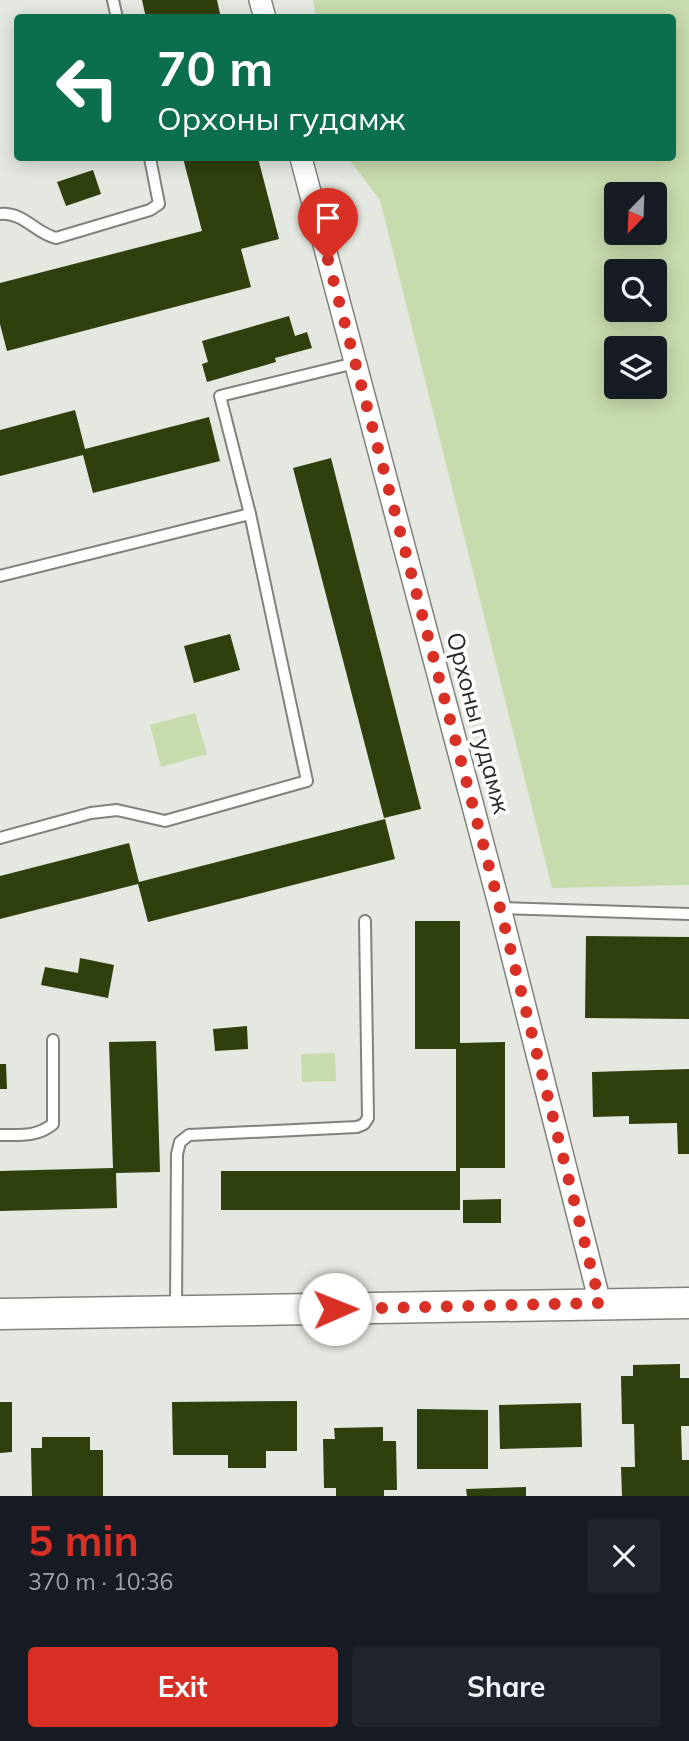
<!DOCTYPE html>
<html lang="en">
<head>
<meta charset="utf-8">
<style>
	:root { --surface:#171b24; --page:#20242c; --text:#f1f3f6; --muted:#9ea1a6; --accent:#d93025 }
	body { margin:0; font-family:Mulish,sans-serif; background:var(--page); color:var(--text); height:100vh; display:flex; flex-direction:column; font-size:26px; white-space:nowrap }
	* { box-sizing:border-box; margin:0 }
	p { font-size:23px; color:var(--muted) }
	.icon { flex:none; width:38px; height:38px; fill:none; stroke:currentColor; stroke-width:2; stroke-linecap:round; stroke-linejoin:round }
	.map { position:relative; height:1496px; overflow:hidden }
	.sheet { display:flex; flex-direction:column; background:var(--surface); flex:1 }
	.sheet>* { flex:none }
	.hud { position:absolute; left:14px; top:14px; width:662px; height:147px; border-radius:7px; box-shadow:0 4px 18px #0003; background:#0b6e4f; color:#fff; overflow:hidden }
	.needle { width:46px; rotate:203deg }
	.controls { position:absolute; left:604px; top:182px; display:grid; gap:14px }
	.controls a { display:grid; place-items:center; width:63px; height:63px; border-radius:7px; background:var(--surface); box-shadow:0 4px 18px #0003; font-size:35px }
	.pin { position:absolute; display:grid; place-items:center; width:60px; height:60px; color:#fff; margin:-72px -30px; border-radius:50% 50% 50% 0; rotate:-45deg; box-shadow:0 0 7px #0007 }
	.pin .icon { rotate:45deg }
	.me { position:absolute; width:77px; margin:-38px; rotate:89deg; stroke-linejoin:round; filter:drop-shadow(0 0 5px #0008) }
	.turn { display:flex; align-items:center; gap:24px; height:147px; padding:0 28px; font-size:32px }
	.turn .icon { width:91px; height:91px; stroke-width:2.5 }
	.turn b { display:block; font-size:49px; line-height:60px }
	.round { display:grid; place-items:center; flex:none; width:74px; height:74px; border-radius:7px; background:var(--page) }
	.headline { display:flex; align-items:center; justify-content:space-between; height:119px; padding:0 28px }
	h1 { font-size:42px; font-weight:700; line-height:52px; color:var(--accent) }
	.primary-button { display:flex; gap:14px; margin-top:auto; padding:14px 28px }
	.primary-button a { flex:1; height:80px; border-radius:7px; background:var(--accent); color:#fff; font-size:28px; font-weight:700; line-height:80px; text-align:center }
	.primary-button a+a { background:var(--page); color:var(--text) }
	.map>svg:first-child { display:block }
</style>
</head>
<body>
<div class="map">
<svg width="689" height="1496" viewBox="0 0 689 1496">
	<rect width="100%" height="100%" fill="#e4e8e0"/>
	<g fill="#c8dbad" fill-rule="evenodd">
		<path d="M313,0H689V885L552,888L380,200L348,158H672V18H316ZM616,194H654V233H616ZM654,271V310H616V271ZM616,348H654V387H616Z"/>
		<path d="M195,713L207,754L161,767L150,725Z"/>
		<path d="M335,1053L336,1081L302,1082L301,1054Z"/>
	</g>
	<g fill="#2f400c">
		<path d="M142,0H217L221,18H146Z"/>
		<path d="M183,158H258L279,239L241,249L251,287L7,351L0,324V283L202,231Z"/>
		<path d="M93,170L101,194L66,206L57,182Z"/>
		<path d="M289,316L295,336L307,332L312,348L275,358L276,362L207,382L202,364L208,362L202,341Z"/>
		<path d="M75,410L85,449L209,417L220,461L93,493L83,455L0,476V430Z"/>
		<path d="M331,458L421,809L384,818L293,468Z"/>
		<path d="M230,634L240,670L194,683L184,646Z"/>
		<path d="M385,819L395,859L148,922L138,884L0,919V876L129,843L139,882Z"/>
		<path d="M415,921H460V1043L505,1042V1168H460V1210H221V1171H456V1049H415Z"/>
		<path d="M586,936L689,937V1019L585,1018Z"/>
		<path d="M80,958L114,965L108,998L41,985L45,967L78,973Z"/>
		<path d="M247,1026L248,1049L215,1051L213,1029Z"/>
		<path d="M156,1041L160,1172L116,1173L117,1208L0,1211V1171L113,1168L109,1042Z"/>
		<path d="M0,1064H6L7,1089H0Z"/>
		<path d="M689,1069V1154H678L677,1123L629,1124V1116L593,1117L592,1072Z"/>
		<path d="M501,1199V1223H463V1200Z"/>
		<path d="M680,1364V1378H689V1426H681L682,1460H689V1496H622L621,1467H635L634,1424H622L621,1376H633V1365Z"/>
		<path d="M297,1401V1451H266V1468H228V1455H173L172,1402Z"/>
		<path d="M0,1402H12V1452L0,1453Z"/>
		<path d="M581,1403L582,1447L500,1449L499,1405Z"/>
		<path d="M417,1409L488,1410V1469H417Z"/>
		<path d="M383,1427V1441H396L397,1490H384V1496H336V1488H324L323,1439H335L334,1428Z"/>
		<path d="M42,1437H90V1450H103V1496H32L31,1448H42Z"/>
		<path d="M526,1487V1496H467L466,1489Z"/>
	</g>
	<g fill="none" stroke-linecap="round" stroke-linejoin="round">
		<defs>
			<g id="service">
				<path d="M113,0L117,18"/>
				<path d="M0,214C24,212 35,233 56,238L150,210L159,204L150,158"/>
				<path d="M0,576L250,514L220,396L355,363"/>
				<path d="M0,838L91,813L117,810L165,821L307,781L250,514"/>
				<path d="M500,908L689,914"/>
				<path d="M0,1135C20,1135 37,1137 53,1124V1040"/>
				<path d="M176,1310L177,1154L180,1142L189,1135L357,1127L364,1124L368,1118L365,921"/>
			</g>
			<g id="minor">
				<path d="M260,0L265,18"/>
				<path d="M301,158L500,908L600,1303"/>
			</g>
			<path id="secondary" d="M0,1314L689,1303"/>
		</defs>
		<use href="#service" stroke="#7f837b" stroke-width="14"/>
		<use href="#minor" stroke="#7f837b" stroke-width="24"/>
		<use href="#secondary" stroke="#7f837b" stroke-width="33"/>
		<use href="#service" stroke="#fff" stroke-width="10"/>
		<use href="#minor" stroke="#fff" stroke-width="21"/>
		<use href="#secondary" stroke="#fff" stroke-width="30"/>
	</g>
	<g fill="none" stroke-linecap="round" stroke-linejoin="round">
		<path stroke="#d93025" stroke-width="12" stroke-dasharray="0 21.6" d="M328,260L500,908L600,1303L335,1309"/>
	</g>
	<g text-anchor="middle" stroke-width="7" stroke-linejoin="round" paint-order="stroke">
		<g font-size="24" fill="#292b28" stroke="#fff">
			<text transform="translate(478 723) rotate(75)" y="8">Орхоны гудамж</text>
		</g>
	</g>
</svg>
<div class="controls">
<a><svg class="needle" viewBox="-14 -14 28 28"><path d="M0-13l5 13h-10z" fill="#e53935"/><path d="M0 13l5-13h-10z" fill="#9ea1a6"/></svg></a>
<a><svg class="icon" aria-label="search" viewBox="0 0 24 24"><circle cx="10" cy="10" r="6"/><path d="M15 15l6 6"/></svg></a>
<a><svg class="icon" aria-label="layers" viewBox="0 0 24 24"><path d="M12 4l9 5-9 5-9-5zM3 14l9 5 9-5"/></svg></a>
</div>
<div class="pin" style="left:328px;top:260px;background:#d93025"><svg class="icon" aria-label="arrive" viewBox="0 0 24 24"><path d="M6 21V4h12l-3 4 3 4H6"/></svg></div>
<svg class="me" style="left:335px;top:1309px" viewBox="-20 -20 40 40"><circle r="19" fill="#fff"/><path d="M0-13L10 11 0 6-10 11z" fill="#d93025"/></svg>
<div class="hud">
<div class="turn"><svg class="icon" aria-label="left" viewBox="0 0 24 24"><path d="M17 20v-9H6M10 6l-5 5 5 5"/></svg><div><b>70 m</b>Орхоны гудамж</div></div>
</div>
</div>
<section class="sheet">
<div class="headline"><div><h1>5 min</h1><p>370 m · 10:36</p></div><a class="round"><svg class="icon" aria-label="close" viewBox="0 0 24 24"><path d="M6 6l12 12M18 6L6 18"/></svg></a></div>
<div class="primary-button"><a>Exit</a><a>Share</a></div>
</section>
</body>
</html>
